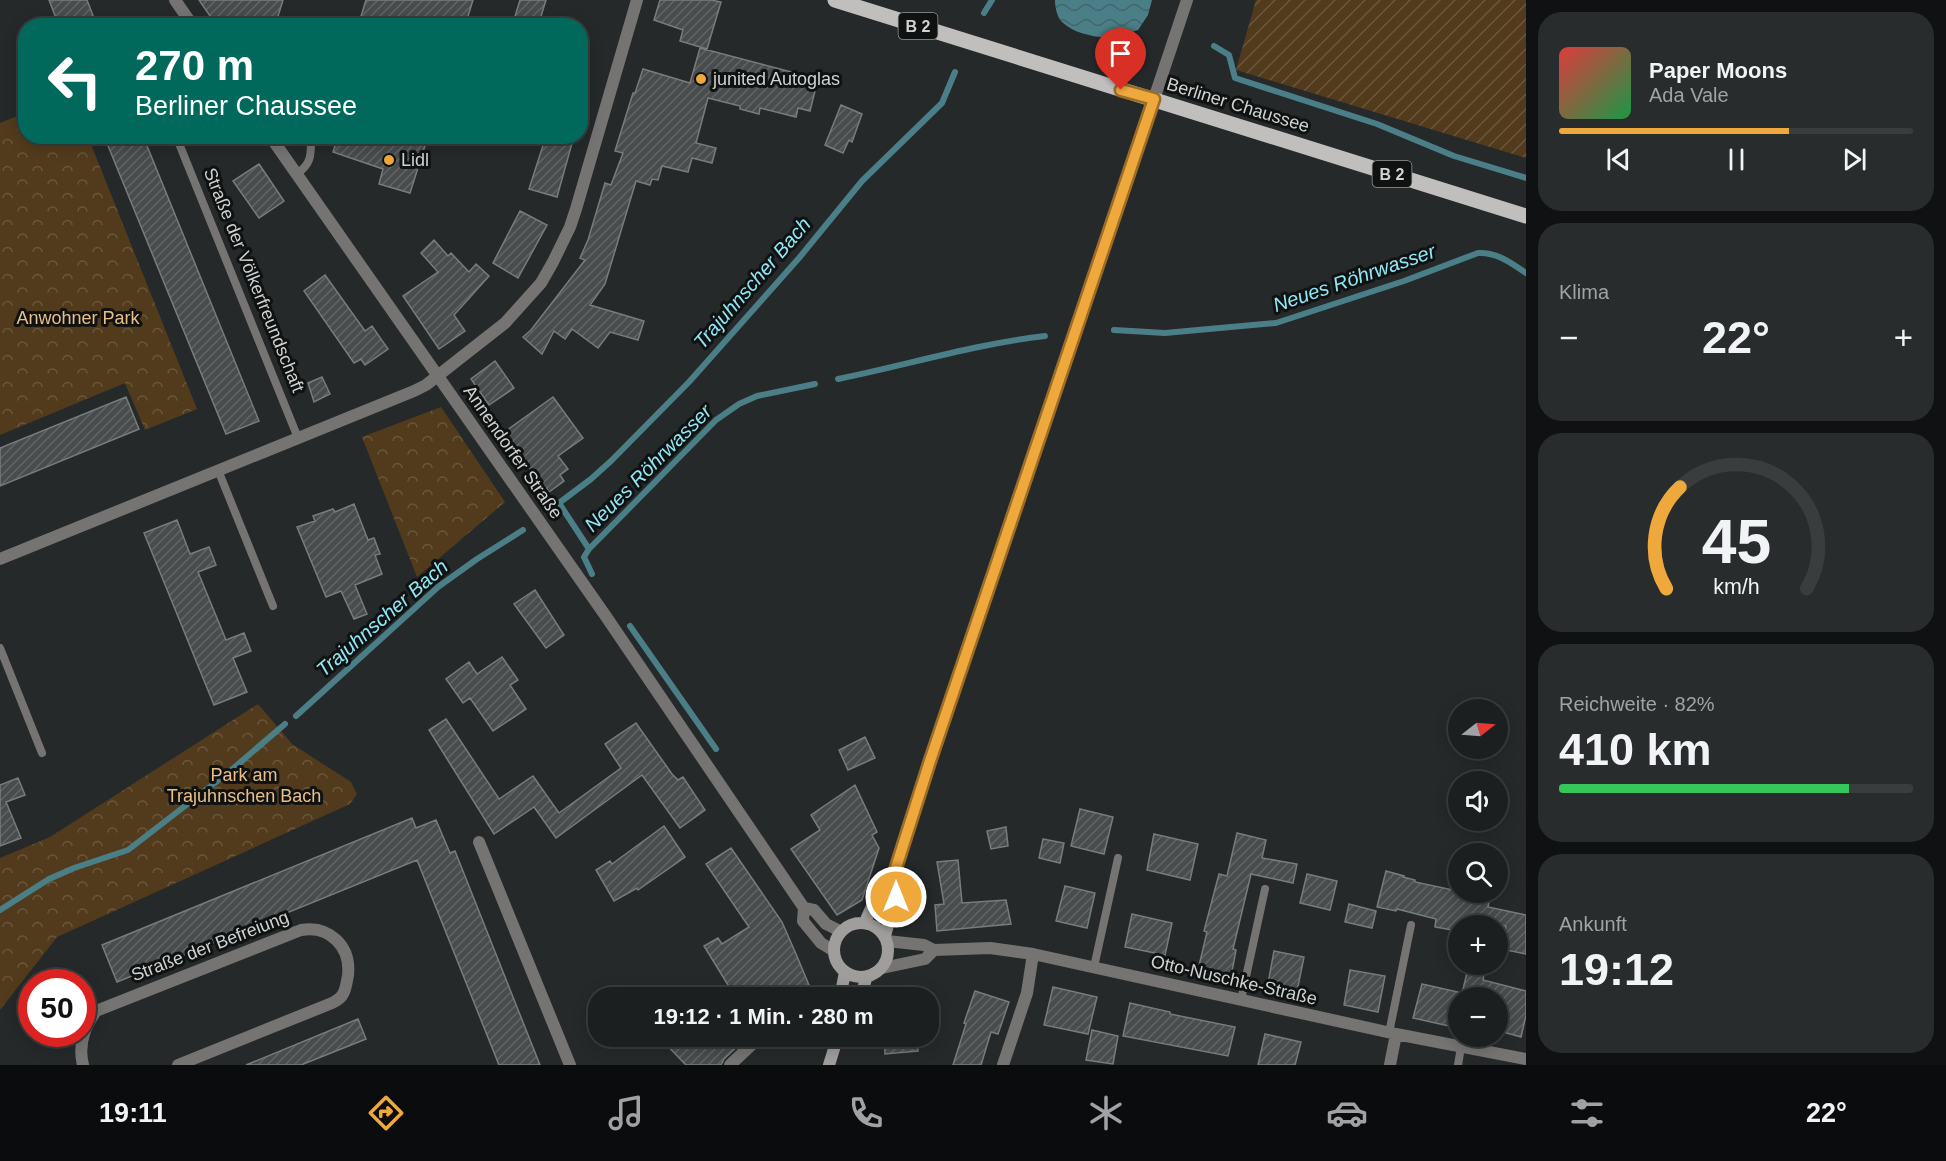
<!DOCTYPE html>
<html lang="de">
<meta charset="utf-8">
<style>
:root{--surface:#1c1f20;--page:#292c2d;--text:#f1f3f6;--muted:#a0a2a5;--line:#3a3d3e;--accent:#eea83c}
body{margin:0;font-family:Arial,sans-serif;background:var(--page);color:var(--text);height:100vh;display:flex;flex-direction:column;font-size:22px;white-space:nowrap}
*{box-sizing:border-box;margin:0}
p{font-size:20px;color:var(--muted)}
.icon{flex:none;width:33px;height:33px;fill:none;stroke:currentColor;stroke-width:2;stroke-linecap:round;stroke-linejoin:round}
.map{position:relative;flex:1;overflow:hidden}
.drawer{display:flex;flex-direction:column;gap:12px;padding:12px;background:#0f1112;width:420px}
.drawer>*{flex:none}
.guide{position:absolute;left:18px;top:18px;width:570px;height:126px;border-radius:24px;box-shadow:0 3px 15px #0003,0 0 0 2px var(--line);background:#00695c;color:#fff;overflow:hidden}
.needle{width:39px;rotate:73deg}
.tools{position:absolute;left:1448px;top:699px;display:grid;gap:12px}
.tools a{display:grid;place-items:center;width:60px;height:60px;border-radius:50%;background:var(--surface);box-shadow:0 3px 15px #0003,0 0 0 2px var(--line);font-size:30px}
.speed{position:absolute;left:18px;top:969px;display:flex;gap:12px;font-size:30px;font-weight:700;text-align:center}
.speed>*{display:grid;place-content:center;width:78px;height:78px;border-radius:50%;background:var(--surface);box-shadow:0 3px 15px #0003,0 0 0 2px var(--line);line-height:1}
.speed .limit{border:9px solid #d22;background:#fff;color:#111}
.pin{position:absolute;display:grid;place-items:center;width:51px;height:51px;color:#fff;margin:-62px -26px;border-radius:50% 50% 50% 0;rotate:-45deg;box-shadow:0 0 6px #0007}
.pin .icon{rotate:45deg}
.me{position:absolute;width:66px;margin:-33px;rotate:0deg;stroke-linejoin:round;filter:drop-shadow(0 0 4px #0008)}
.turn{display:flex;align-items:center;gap:21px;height:126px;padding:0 18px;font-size:27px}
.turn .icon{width:78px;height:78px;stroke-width:2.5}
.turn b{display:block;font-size:42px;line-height:51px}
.big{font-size:45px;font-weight:700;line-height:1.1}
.drawer .card{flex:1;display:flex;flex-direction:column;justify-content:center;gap:9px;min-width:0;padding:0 21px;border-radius:24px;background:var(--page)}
.drawer .dial{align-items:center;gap:0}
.dial svg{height:156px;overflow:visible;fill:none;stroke:var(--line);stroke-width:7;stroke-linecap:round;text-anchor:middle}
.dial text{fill:var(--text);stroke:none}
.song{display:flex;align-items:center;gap:18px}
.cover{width:72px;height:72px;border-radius:9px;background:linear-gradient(135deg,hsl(0 70% 55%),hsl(140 70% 35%))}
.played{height:6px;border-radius:3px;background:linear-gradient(90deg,var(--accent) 65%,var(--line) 65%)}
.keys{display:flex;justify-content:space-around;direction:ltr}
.heat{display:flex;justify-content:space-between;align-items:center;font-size:33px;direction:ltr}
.charge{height:9px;border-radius:4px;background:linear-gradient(90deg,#34c759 82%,var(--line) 0)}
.trip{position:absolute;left:588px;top:987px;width:351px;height:60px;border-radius:24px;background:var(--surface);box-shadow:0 3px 15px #0003,0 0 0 2px var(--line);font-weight:700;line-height:60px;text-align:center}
.tab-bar{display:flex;height:96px;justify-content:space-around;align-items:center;background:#0b0c0d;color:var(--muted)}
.tab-bar .icon{width:42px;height:42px}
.tab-bar .on{color:var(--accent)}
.tab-bar b{font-size:27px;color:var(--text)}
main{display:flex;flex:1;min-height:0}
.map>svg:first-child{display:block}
.park{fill:url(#park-crowns)}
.garden{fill:url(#garden-furrows)}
.water{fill:url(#water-waves)}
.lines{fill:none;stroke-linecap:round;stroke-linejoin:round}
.stream{stroke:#4b7f88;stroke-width:6}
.building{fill:url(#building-hatch);stroke:#787c7d;stroke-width:1.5}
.service{stroke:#757472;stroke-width:8}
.minor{stroke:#757472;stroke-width:12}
.tertiary{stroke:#757472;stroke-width:12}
.secondary{stroke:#a09e9c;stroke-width:12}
.primary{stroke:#c1bfbd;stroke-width:15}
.route-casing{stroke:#9b6d27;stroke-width:15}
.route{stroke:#eea83c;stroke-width:10}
.poi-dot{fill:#eea83c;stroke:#101212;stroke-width:2}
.labels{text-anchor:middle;stroke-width:6;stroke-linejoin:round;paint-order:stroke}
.shield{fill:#101212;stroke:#969898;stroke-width:1.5}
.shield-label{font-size:16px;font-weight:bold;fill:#cfd2d2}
.poi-label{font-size:18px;fill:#cfd2d2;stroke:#101212;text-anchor:start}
.street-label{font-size:18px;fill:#cfd2d2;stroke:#101212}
.park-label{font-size:18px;fill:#e9be87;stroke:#101212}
.water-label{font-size:20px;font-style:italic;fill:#90e8f7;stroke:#101212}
</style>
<main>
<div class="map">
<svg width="1526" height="1065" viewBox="0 0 1526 1065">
<defs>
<pattern id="park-crowns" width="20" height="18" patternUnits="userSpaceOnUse" patternTransform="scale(1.5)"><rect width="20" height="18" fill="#523b1c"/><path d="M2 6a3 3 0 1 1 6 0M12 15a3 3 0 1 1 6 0" fill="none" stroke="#6a563c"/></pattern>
<pattern id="garden-furrows" width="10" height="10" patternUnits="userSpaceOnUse" patternTransform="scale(1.5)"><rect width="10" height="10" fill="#523b1c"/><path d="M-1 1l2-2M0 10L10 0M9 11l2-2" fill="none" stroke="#6a563c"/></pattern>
<pattern id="water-waves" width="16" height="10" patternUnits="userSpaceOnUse" patternTransform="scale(1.5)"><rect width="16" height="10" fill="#4b7f88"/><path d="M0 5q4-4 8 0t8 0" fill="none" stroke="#46656b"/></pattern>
<pattern id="building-hatch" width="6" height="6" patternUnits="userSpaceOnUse" patternTransform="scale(1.5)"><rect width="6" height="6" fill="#484c4d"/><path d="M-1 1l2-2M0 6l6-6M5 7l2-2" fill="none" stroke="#616566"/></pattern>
</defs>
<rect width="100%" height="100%" fill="#26292a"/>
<path class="park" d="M25 113 26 136 88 137 197 409 145 430 125 383 0 435V123Z
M441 407 505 502 417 577 362 437Z
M258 704 292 744 351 782 357 794 350 804 57 937 0 1010V858L50 837Z"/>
<path class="garden" d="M1256 0H1526V158L1236 70Z"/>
<path class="water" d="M1055 0H1152L1148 15 1138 30C1131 32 1123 36 1116 37 1099 39 1074 34 1062 22 1057 17 1055 7 1055 0Z"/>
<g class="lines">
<path class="stream" d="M984 13 992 0
M1214 46 1229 55 1235 78 1377 124 1454 156 1526 178
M1114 330 1165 333 1276 323 1404 281 1478 253C1497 252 1511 263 1526 273
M838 379C907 365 975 344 1045 336
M815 384 757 396 739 404 716 420 589 549 559 503 591 479 611 461 689 382 799 258 862 181 942 103 955 72
M589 549 584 557 592 574
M630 626 716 749
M296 716 438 587 477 559 523 530
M0 910 49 879 74 868 128 850 229 772 285 724"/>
</g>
<path class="building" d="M49 0H87L97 26H59Z
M199 0H283L275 26H217Z
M366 0H473L465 26H358Z
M520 0H546L538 26H512Z
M660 0H711L721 2 707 49 680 41 683 30 654 20Z
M700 48 818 79 810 111 798 108 796 117 760 108 759 114 740 109V106L708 98 696 143 716 148 712 163 692 158 688 172 662 166 658 180 652 179 650 185 636 181 605 284 590 305 644 321 638 340 610 332 598 348 572 329 565 339 554 331 542 354 523 337 531 330 585 260 580 258 588 240 605 183 611 185 623 153 615 151 633 93H635L643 69 690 83Z
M841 105 862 114 852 142 849 140 843 153 825 145Z
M104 136H143L259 421 226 434Z
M338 136H428L410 193 379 184 383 169 333 152Z
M546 136H574L557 197 529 189Z
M259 164 284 201 259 218 233 181Z
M520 211 547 225 518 278 493 263Z
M434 240 448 256 451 253 469 272 476 264 489 276 454 315 465 331 439 349 403 296 438 272 421 253Z
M325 275 365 331 372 326 388 349 365 365 361 359 354 363 304 291Z
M495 361 514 388 489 405 471 379Z
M322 377 330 394 314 402 308 383Z
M126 397 139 429 0 486V448Z
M553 397 583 438 558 456 568 469 560 475 564 481 549 492 545 486 543 487 503 433Z
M354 504 368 540 374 538 380 554 375 555 382 574 355 585 367 614 354 619 341 591 326 597 297 527 315 521 313 516 333 509 335 512Z
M177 520 190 554 209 547 216 565 198 572 226 640 244 633 251 651 233 658 247 692 214 705 144 533Z
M535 590 564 635 546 648 514 604Z
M502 657 518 680 510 685 526 709 493 731 470 698 463 703 446 679 469 662 477 674Z
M446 719 499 799 533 776 559 813 621 768 605 744 636 723 672 774 678 780 683 777 705 810 680 828 642 775 556 838 534 807 494 834 429 730Z
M865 737 875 758 848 770 839 750Z
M18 778 25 795 6 802 21 838 0 846V785Z
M855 785 877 832 872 835 879 848 862 900 837 915 791 849 820 830 811 815Z
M1080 809 1113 817 1104 854 1071 846Z
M412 818 416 828 436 820 450 853 455 851 540 1065H499L417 860 117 982 102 945Z
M664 826 685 857 638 890 637 888 614 901 596 870 610 861 612 864Z
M1006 827 1008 846 991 849 987 831Z
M1237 833 1266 840 1262 858 1297 864 1293 883 1251 874 1233 949 1236 950 1231 977 1198 970 1207 932 1204 931 1219 874 1227 876Z
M1154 834 1198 844 1190 880 1147 870Z
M1043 839 1064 843 1060 863 1039 858Z
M731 848 782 922 796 954 809 985 806 988 800 990 796 998H780L774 986 761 998H736L704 946 718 938 722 944 749 927 706 864Z
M958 860 962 903 1006 900 1011 924 937 931 935 905 944 904 937 862Z
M1386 871 1404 876 1403 877 1415 880V882L1458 891V892L1490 897 1488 907 1526 915V954L1501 949 1506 926H1458V931L1435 927 1436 919 1397 909 1396 911 1377 907Z
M1307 874 1337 881 1330 910 1300 903Z
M1065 886 1095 893 1087 928 1056 921Z
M1349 904 1376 911 1372 928 1345 922Z
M1132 914 1172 923 1165 955 1125 947Z
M1274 951 1304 957 1296 996 1267 989Z
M1469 964H1486L1483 980 1526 991V1015L1521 1037 1503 1032 1507 1016 1497 1013V998H1461Z
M1350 970 1385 976 1378 1012 1344 1005Z
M1422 984 1458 992V1028L1413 1018Z
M1053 987 1097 997 1088 1034 1044 1025Z
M975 991 1009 1002 998 1034 991 1032 981 1065H953L966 1024 964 1023Z
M1130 1003 1170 1012V1014L1235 1027 1228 1056 1123 1036Z
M358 1019 366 1039 301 1065H246Z
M1092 1030 1118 1036 1113 1064 1086 1060Z
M1265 1034 1301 1042 1295 1065H1258Z
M658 1036H748L724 1059 721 1065H686Z
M884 1036H917L918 1051 885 1054Z"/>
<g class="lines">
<path class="service" d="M176 136 298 438
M297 174C312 163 311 155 311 136
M218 470 273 606
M0 648 42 753
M1094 967 1118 858
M1241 1000 1265 889
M1389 1033 1411 925
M1458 1065 1461 1047"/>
<path class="minor" d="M175 0 193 26
M270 136 605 615 804 908
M0 559 414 391 426 385 505 323 541 283 553 262 570 227 576 209 637 0
M479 842 570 1065
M804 908 803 921 821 943 834 951
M804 908 814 910 826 924 840 931
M887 941 924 945 934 950 990 948 1033 954 1396 1034 1526 1059
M882 968 925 959 934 950
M804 998 805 996
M83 1065C78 1045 84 1027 96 1011L301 930C330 925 351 947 348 975 347 981 346 989 343 994 341 998 336 1001 332 1003L178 1065
M730 1065 761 1036
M1003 1065 1027 993 1033 954
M1390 1065 1396 1034"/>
<path class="tertiary" d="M1154 99 1187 0"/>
<path class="secondary" d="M865 922 881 886 893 877 930 761 1154 99
M834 950a27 27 0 1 1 54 0a27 27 0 1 1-54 0Z
M885 936 898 889 893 877
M840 998 845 972
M860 998 867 976
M829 1065 838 1036"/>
<path class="primary" d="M835 0 1526 216"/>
</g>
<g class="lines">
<defs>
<path id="route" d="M896 897 898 889 893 877 930 761 1154 99 1121 90"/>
</defs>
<use href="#route" class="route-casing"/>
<use href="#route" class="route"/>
</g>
<g class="poi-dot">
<circle cx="701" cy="79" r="6"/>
<circle cx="389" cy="160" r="6"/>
</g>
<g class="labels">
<g class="shield">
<rect x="898.5" y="13" width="39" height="26" rx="4.5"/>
<rect x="1372.5" y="161" width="39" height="26" rx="4.5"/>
</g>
<g class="shield-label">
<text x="918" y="32">B 2</text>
<text x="1392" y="180">B 2</text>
</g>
<g class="poi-label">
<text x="713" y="85">junited Autoglas</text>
<text x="401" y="166">Lidl</text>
</g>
<g class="street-label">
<text transform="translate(1238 105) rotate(17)" y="6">Berliner Chaussee</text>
<text transform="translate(254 280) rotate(68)" y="6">Straße der Völkerfreundschaft</text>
<text transform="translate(513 452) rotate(55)" y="6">Annendorfer Straße</text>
<text transform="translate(210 946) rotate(-21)" y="6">Straße der Befreiung</text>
<text transform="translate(1234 980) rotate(13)" y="6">Otto-Nuschke-Straße</text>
</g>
<g class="park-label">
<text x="78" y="324">Anwohner Park</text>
<text x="244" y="781">Park am<tspan x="244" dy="21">Trajuhnschen Bach</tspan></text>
</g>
<g class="water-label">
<text transform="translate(1354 278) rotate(-19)" y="7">Neues Röhrwasser</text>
<text transform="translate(752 283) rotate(-49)" y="7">Trajuhnscher Bach</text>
<text transform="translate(648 468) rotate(-45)" y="7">Neues Röhrwasser</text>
<text transform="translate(382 618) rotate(-41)" y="7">Trajuhnscher Bach</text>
</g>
</g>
</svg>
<div class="tools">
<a><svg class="needle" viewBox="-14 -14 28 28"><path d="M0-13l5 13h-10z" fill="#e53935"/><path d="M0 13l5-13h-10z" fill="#a0a2a5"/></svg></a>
<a><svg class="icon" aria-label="sound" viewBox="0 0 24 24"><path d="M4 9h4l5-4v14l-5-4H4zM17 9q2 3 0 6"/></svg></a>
<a><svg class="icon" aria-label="search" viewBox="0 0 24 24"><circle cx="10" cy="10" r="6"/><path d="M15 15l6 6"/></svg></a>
<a>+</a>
<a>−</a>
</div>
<div class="speed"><div class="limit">50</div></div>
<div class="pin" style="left:1121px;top:90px;background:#d93025"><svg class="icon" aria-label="arrive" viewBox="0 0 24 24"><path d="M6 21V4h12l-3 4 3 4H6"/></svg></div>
<svg class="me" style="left:896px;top:897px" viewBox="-20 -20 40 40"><circle r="17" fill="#eea83c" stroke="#fff" stroke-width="3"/><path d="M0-11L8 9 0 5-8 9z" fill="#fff"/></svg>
<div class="trip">19:12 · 1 Min. · 280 m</div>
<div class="guide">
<div class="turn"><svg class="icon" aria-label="left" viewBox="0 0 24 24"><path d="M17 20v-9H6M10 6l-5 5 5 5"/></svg><div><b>270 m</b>Berliner Chaussee</div></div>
</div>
</div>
<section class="drawer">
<div class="card">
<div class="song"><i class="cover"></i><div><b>Paper Moons</b><p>Ada Vale</p></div></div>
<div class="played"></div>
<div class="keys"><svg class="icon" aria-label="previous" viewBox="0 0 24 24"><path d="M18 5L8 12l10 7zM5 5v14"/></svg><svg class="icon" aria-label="pause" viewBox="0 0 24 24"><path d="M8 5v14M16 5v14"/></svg><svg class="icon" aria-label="next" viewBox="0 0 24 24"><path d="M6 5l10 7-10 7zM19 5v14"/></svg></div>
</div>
<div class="card"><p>Klima</p>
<div class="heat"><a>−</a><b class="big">22°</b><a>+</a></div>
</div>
<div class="card dial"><svg viewBox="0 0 100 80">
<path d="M14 69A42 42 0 1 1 86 69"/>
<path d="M14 69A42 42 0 0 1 21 17" stroke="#eea83c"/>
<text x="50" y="56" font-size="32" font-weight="700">45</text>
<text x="50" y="72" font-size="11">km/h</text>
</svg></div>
<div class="card"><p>Reichweite · 82%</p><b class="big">410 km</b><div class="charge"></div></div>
<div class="card"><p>Ankunft</p><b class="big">19:12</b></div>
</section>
</main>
<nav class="tab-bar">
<b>19:11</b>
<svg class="icon on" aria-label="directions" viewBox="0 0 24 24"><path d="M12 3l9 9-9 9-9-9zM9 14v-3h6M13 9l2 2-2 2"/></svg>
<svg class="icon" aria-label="music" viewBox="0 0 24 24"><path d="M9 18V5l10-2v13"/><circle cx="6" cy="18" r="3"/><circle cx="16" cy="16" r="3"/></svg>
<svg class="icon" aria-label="phone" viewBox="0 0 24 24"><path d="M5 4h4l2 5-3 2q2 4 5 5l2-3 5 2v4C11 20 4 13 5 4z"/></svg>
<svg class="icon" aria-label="climate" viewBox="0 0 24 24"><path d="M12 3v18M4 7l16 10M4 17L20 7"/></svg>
<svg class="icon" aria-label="car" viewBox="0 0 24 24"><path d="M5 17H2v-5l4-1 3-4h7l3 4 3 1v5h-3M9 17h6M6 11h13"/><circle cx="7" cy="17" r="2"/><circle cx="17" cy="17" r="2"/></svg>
<svg class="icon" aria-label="filters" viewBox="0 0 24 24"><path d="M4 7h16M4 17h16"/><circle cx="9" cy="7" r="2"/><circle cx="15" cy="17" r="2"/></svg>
<b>22°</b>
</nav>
